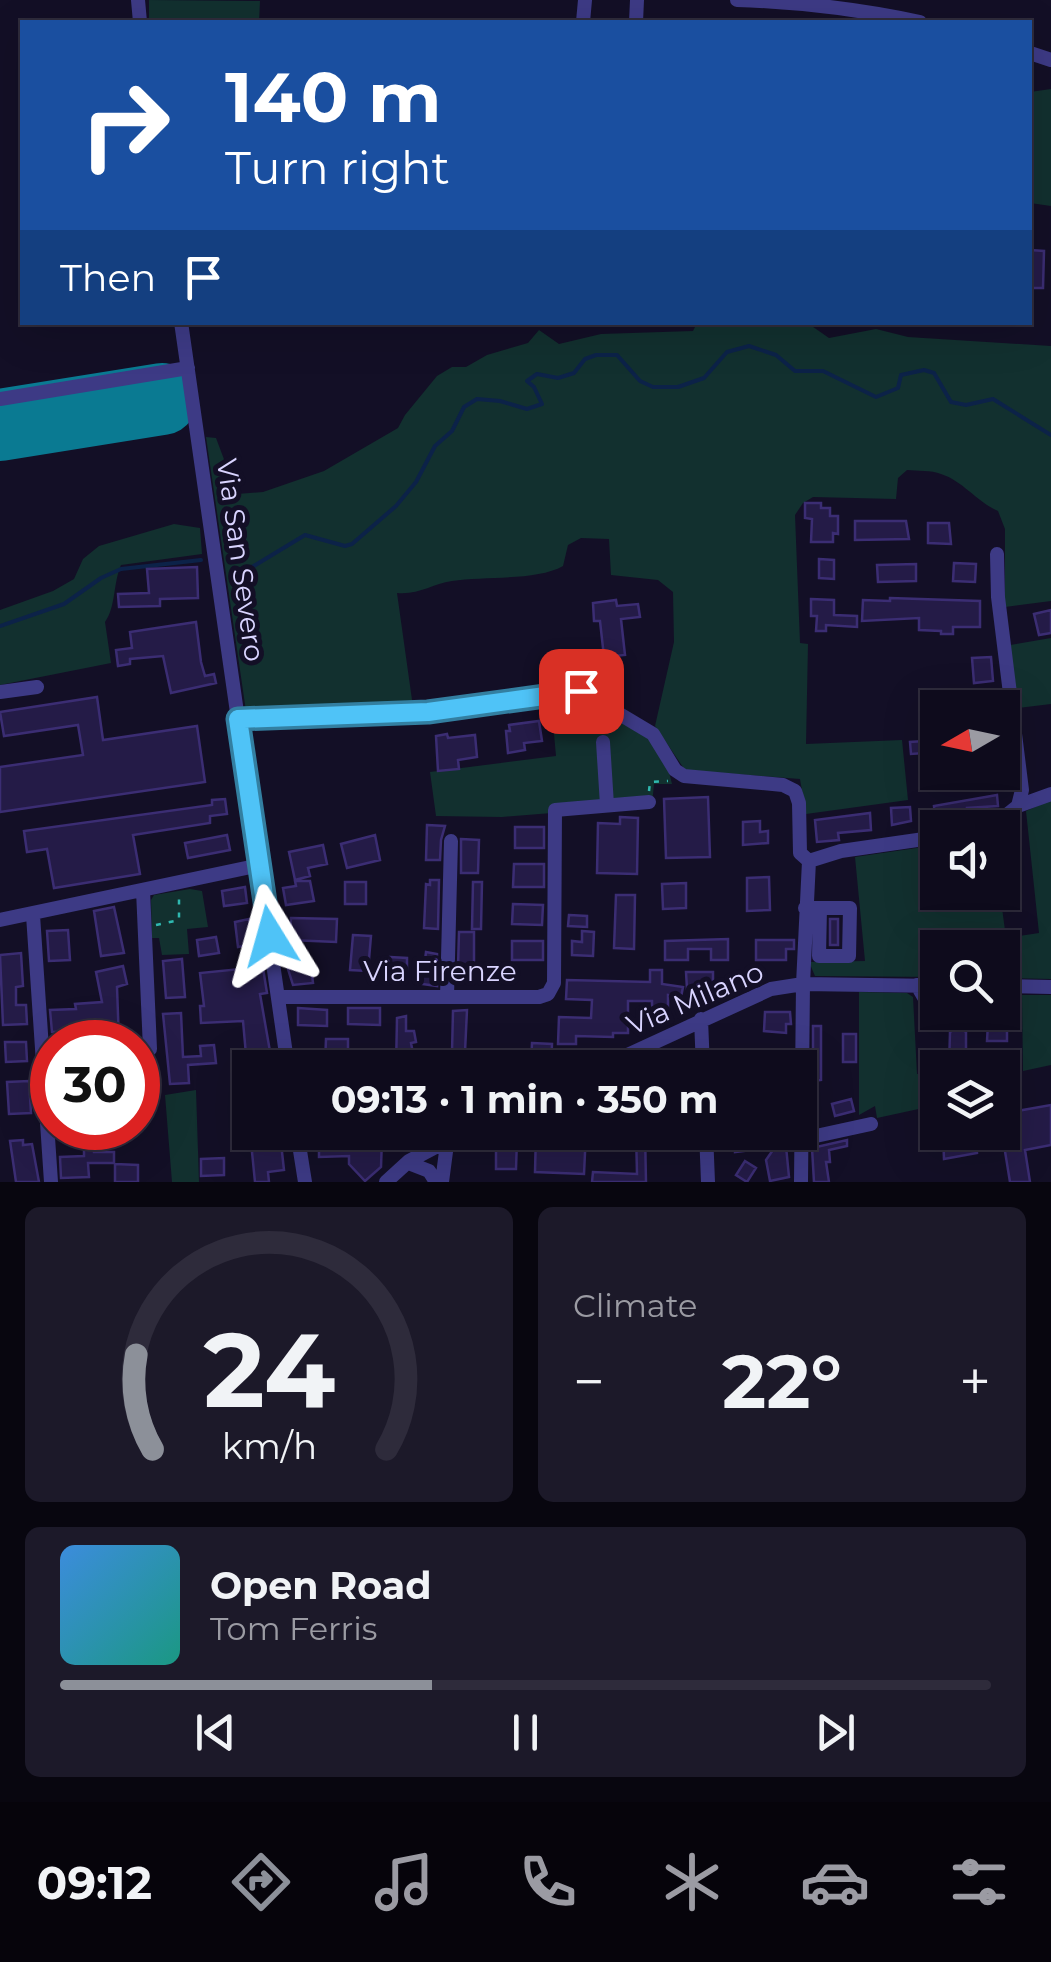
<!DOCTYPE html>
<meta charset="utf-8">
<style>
:root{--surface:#0e0b1c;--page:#1c1929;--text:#f1f3f6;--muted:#9b9ba3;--line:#2e2b3b;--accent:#8c9099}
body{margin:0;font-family:Montserrat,sans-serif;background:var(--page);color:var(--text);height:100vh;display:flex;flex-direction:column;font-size:38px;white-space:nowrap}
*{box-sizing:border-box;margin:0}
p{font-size:32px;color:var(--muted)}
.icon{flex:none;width:55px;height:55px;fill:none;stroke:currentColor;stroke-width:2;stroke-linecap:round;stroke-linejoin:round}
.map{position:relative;height:1182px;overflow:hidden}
.side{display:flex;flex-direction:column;gap:25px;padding:25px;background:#08060f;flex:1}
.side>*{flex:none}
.guide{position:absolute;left:20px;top:20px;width:1012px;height:305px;border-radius:0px;box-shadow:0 10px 40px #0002,0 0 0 2px var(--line);background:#1a4fa0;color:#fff;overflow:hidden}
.needle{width:65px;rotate:261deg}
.tools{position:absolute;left:920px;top:690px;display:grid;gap:20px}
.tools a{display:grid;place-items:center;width:100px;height:100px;border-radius:0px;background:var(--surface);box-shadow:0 10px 40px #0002,0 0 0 2px var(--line);font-size:50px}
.speed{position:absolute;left:30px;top:1020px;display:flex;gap:20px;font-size:50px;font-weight:700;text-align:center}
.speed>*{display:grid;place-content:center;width:130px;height:130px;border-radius:50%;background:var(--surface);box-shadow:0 10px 40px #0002,0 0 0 2px var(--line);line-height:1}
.speed .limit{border:15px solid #d22;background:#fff;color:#111}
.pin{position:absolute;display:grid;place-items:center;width:85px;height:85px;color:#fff;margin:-42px;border-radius:20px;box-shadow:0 5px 15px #0006}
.me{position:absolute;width:110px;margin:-55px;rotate:352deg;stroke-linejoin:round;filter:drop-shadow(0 0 8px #0008)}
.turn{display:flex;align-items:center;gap:35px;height:210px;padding:0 40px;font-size:45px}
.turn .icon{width:130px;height:130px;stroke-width:2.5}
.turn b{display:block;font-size:70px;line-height:85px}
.then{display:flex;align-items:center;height:95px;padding:0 40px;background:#0003;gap:20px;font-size:38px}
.big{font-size:75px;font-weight:700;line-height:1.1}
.side .tile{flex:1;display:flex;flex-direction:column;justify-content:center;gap:15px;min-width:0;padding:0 35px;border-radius:15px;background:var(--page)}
.side .dial{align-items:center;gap:0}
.dial svg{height:260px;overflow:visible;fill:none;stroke:var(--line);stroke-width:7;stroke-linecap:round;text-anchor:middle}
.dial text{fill:var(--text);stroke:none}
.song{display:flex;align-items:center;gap:30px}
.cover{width:120px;height:120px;border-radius:15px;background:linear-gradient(135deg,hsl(210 70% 55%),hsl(170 70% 35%))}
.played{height:10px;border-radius:5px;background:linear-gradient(90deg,var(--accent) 40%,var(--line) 40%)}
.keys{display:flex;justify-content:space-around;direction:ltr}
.heat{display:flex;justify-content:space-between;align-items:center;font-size:55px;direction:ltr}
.side .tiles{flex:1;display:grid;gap:25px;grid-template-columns:1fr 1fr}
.tile:last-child{grid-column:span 2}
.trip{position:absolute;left:232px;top:1050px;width:585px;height:100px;border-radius:0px;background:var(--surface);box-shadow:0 10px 40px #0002,0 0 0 2px var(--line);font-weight:700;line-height:100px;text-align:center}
.tabs{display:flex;height:160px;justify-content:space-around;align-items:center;background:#06040b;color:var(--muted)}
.tabs .icon{width:70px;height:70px}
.tabs .on{color:var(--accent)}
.tabs b{font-size:45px;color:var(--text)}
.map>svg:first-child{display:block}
.green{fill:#12302f}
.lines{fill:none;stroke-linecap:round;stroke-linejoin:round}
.stream{stroke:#0c2248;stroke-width:4}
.runway{stroke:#0a7a92;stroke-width:72}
.building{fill:#241b47;stroke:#3b2d73;stroke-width:2.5}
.path{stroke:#2fb8b0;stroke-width:2.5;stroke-dasharray:5 8;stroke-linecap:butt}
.minor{stroke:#3d3a85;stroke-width:14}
.route-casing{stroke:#337fa1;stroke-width:25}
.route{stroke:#4fc3f7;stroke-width:18}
.labels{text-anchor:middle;stroke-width:10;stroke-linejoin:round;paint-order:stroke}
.street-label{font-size:28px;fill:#d9d4ff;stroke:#130f26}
</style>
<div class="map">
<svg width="1051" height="1182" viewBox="0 0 1051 1182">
<rect width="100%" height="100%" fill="#130f26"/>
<path class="green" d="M149 0 260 1 259 22H149Z
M1051 89V206L1030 203V92Z
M806 322 829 338 876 329 908 337 1051 346V601L1005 607V529L998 511C977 502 963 481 941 474 931 470 918 471 907 470L898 478 896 499 813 497 803 503 795 515 800 643 808 644 806 744 902 740 908 800 806 814 800 779 685 770 655 726 674 642 673 592 658 580 611 575 609 539 581 538 568 545 563 566C537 581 484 576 452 581 432 584 419 595 397 593L413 707 246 711 206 437 216 438 237 494 263 492 324 471 398 428 405 415 437 376 452 367H466L487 355 528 343 539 330 559 344 601 334 693 331 697 323Z
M174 524 200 528 202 554 121 565C113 583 116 607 105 622L111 663 0 685V610L53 591 74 579 83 559 99 546Z
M1051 638V704L1018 708 1010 645Z
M584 697C621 735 658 720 672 784H654L652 805 502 817 436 816 430 772 556 756 551 701Z
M1051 800V979L1003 978 1002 948H938L937 977 815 976 809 962 865 961 855 857 937 845 938 892 1000 893 1006 938 1039 933 1026 811Z
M190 889 202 891 208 927 187 929 189 954 162 955 159 938H152L151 900 154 895Z
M859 992 907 993 913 997 917 1074H937V1105L877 1118 875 1106 859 1115Z
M1022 995H1051V1065L1023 1071Z
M196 1090 199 1182H172L165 1095Z"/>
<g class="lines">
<path class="stream" d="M240 569 252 567 305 535 345 546 352 544 396 506 416 482 435 446 452 431 464 407 477 399 500 401 527 409 542 404 534 387 527 381 537 374 558 378 574 373 585 359 596 355H617L640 381 653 387H678L704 378 727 352 749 346 776 355 795 371H823L876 397 898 388 901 375 924 370 934 373 951 402 966 405 993 399 1051 435
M0 626 64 604 101 578 121 569 201 560"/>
<path class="runway" d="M0 425 162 399"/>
</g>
<path class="building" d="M1030 250 1044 251 1043 288H1030Z
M805 503H821V508H830V516H838V534L833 533V542H811L812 519 805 518Z
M855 521H906L909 539 855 540Z
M928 523H949L951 544 928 543Z
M819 559 834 560V579L819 578Z
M954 563 976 564 975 582 953 581Z
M916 564V581L878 582 877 565Z
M197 567 198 598 160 599V606L119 607 118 594 149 593 147 569Z
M890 598 980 601V627H953V634H941V631L919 630V618L862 621 863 600 890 601Z
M811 599 834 600V615L857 616V627L826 625V631H816L817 616H811Z
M616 600 617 606 638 604 640 617 621 619 625 655 604 657 600 621H594L593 603Z
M1051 610V633L1039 635 1034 614Z
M196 622 201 662 205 676 214 674 216 683 171 693 163 656 130 659V664L118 666 116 650 132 648 130 632Z
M991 657 993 681 974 683 972 658Z
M97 697 103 740 197 726 205 782 0 812V767L83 755 78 725 4 736 0 712Z
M539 721 542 741 524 743 525 750 508 753 506 731H510L509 725Z
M447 734 448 738 475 735 477 757 458 760 459 769 438 771 436 736Z
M924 741 925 745H938V752L911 754 910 742Z
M997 795 998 806 967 808 968 820 936 823 934 806Z
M708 797 710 857 666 858 664 799Z
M225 799 227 814 210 816V823L133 835 140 874 54 888 47 849 27 852 24 831 212 805V800Z
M910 807 911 821 892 825 891 808Z
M870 813 871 830 838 833 839 840 817 842 815 820Z
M620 817 638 818 637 874 597 873 598 823 620 824Z
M760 821V832L768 831V843L743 845V822Z
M427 825 445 826 441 840 440 860H426Z
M515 827H544V848H515Z
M227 835 230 850 188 858 185 843Z
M375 835 380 860 347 868 341 844Z
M461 839 479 840 478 873H461Z
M323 845 327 864 308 868 310 876 295 880 289 852Z
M514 864H544V887H513Z
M769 877 770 910 747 911V878Z
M430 880H439L438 929 424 928 426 884 430 885Z
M295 881H310L314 901 286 905 283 888 296 886Z
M345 882H366V904H345Z
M473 882H482L481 929H472Z
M686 883V908L663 909 662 884Z
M245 887 247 903 224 906 222 891Z
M616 895H635L634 949 614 948Z
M513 904 543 905 542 925 512 924Z
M114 907 124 953 101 956 94 911Z
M569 915 587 916V927L568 926Z
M291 918 337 919 336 942 290 940Z
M249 919 253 944 238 947 235 922Z
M830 919H838V945H830Z
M68 930 70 960 49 961 47 931Z
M582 931 594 932 593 956 572 955V941L582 942Z
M459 932H474V967H458Z
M353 935 371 936 368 971 350 970Z
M216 937 219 953 199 956 197 940Z
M728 939V960H711V949H688V960H665V941Z
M756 940H794V949H786V960H756Z
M512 941H543V960H512Z
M426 952 437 954V986L422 984Z
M21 953 23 986 16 987V1005H26L27 1024 3 1025 0 955Z
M390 957 407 958V979L389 978Z
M182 959 185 997 166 998 163 961Z
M262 962 267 993 260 994 272 1063 247 1066 243 1021 201 1023 200 1006H204L200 973 241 969 240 965Z
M123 966 127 984 117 987 119 1042H100L99 1023 75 1025 76 1031 52 1032 50 1010 76 1009 75 1004 102 1002 96 972Z
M311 966 313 983 293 985 288 969Z
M650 970H662V984L683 987 681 997 668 995V1014H652V1001H628V1033H613V1037L576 1036V1044H558L559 1017 591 1018 592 1000 566 999 567 980 650 982Z
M686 972H713V989H687Z
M298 1008 327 1010V1026L298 1025Z
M348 1008H380V1025L348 1024Z
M467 1010 465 1052H452L453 1011Z
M765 1012H790L791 1024H786V1033L764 1031Z
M181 1013 183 1057 201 1056 200 1046 214 1045 216 1063 188 1065 189 1083 170 1084 163 1014Z
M994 1015H1007V1041H987L988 1022Z
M406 1016V1031H414L416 1042 411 1043 414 1058 409 1059 410 1066 396 1068 397 1018Z
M813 1026H821V1080L813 1081Z
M958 1028 966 1032V1068H949L950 1032Z
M843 1034H856V1062H843Z
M326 1039H348V1064H325Z
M5 1042H26L27 1061 6 1062Z
M532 1043 552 1044 551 1067 531 1066Z
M494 1054H510V1068H494Z
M152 1066 154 1086 138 1087V1067Z
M29 1081 31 1113 9 1114 7 1082Z
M1012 1083 1017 1111 1051 1105V1145L1025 1150 1030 1182H1010L1002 1133V1085Z
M851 1099 854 1111 835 1116 832 1104Z
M250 1132H261L263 1145 281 1143 284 1170 268 1172 269 1182H255Z
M536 1132H586L584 1174 535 1172Z
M636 1132H645L646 1182H592L593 1172 637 1174Z
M749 1132H791V1145L786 1146 789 1177 770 1181 766 1160 775 1147 735 1152 734 1138 750 1136Z
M943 1132 976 1134 977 1153 944 1159Z
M319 1136H339V1140L382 1138 381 1167 365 1181 349 1164V1156L319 1157Z
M496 1138 517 1139 516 1169H496Z
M23 1140V1145L32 1144 39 1182H16L10 1141Z
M847 1140V1146L829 1150 830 1162H826L829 1182H814L812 1148Z
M84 1144H94V1152H114V1163H88L89 1177 61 1178 60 1157 84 1156Z
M224 1158V1175L201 1176V1159Z
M745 1161 756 1168 747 1182 736 1175Z
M115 1164 138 1165V1182H115Z"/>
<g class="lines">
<path class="path" d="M649 791 650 782 668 781
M156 925 179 920V897"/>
<path class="minor" d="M138 0 140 22
M737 0C800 2 859 9 920 22
M583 22 585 0
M636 22 637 0
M1030 53 1051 60
M181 322 288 1068
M0 399 188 368
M997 554 998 597 1022 790 1018 806
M0 692 37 687
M239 719 428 712 581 691 653 734 675 770 684 776 783 785 795 791 799 803 800 853 809 861 803 984 801 1182
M603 742 607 805
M984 828 998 822 1018 806 1051 794
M809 861 841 851 938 837
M143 890 150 1049
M805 908H850L849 956H819L820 908
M33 915 51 1182
M0 920 260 865
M917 985C926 1002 933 1013 950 1022
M1002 986 1051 987
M278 997H539L548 994 554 983 555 810 649 802
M447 997 451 841
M701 1019 703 1068
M967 1022 984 1012
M599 1068 771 989 803 984 938 986
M297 1132 305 1182
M706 1132 708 1182
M802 1139 871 1124
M411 1164 429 1171 436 1182
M386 1182 409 1161 464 1132
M442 1182 447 1144"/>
</g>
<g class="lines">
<defs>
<path id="route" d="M270 936 238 719 428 712 581 691"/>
</defs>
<use href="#route" class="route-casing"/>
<use href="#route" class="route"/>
</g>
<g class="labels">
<g class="street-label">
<text transform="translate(241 560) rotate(82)" y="10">Via San Severo</text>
<text x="440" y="981">Via Firenze</text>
<text transform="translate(695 998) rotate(-23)" y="10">Via Milano</text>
</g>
</g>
</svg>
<div class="tools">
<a><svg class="needle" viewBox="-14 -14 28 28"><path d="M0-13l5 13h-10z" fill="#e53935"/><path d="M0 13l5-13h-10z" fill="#9b9ba3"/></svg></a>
<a><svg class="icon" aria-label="sound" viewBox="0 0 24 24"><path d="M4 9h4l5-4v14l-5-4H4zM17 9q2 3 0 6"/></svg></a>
<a><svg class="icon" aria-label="search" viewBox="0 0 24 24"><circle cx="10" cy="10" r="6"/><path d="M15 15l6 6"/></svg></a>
<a><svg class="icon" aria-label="layers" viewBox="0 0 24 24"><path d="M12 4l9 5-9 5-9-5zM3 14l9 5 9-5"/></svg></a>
</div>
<div class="speed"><div class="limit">30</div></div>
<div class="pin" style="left:581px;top:691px;background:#d93025"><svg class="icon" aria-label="arrive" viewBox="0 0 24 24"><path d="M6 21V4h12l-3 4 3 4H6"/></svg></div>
<svg class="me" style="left:270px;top:936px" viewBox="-20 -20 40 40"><path d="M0-17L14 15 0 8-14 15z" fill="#4fc3f7" stroke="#fff" stroke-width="4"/></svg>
<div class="trip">09:13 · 1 min · 350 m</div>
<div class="guide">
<div class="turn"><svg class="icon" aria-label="right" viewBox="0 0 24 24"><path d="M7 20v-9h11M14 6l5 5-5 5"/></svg><div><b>140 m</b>Turn right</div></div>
<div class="then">Then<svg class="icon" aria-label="arrive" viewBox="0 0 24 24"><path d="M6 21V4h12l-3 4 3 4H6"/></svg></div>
</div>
</div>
<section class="side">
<div class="tiles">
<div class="tile dial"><svg viewBox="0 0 100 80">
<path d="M14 69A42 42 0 1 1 86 69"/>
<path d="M14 69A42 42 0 0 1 9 40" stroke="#8c9099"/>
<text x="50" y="56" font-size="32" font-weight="700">24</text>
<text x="50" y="72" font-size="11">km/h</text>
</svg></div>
<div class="tile"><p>Climate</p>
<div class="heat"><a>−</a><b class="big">22°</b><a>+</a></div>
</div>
<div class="tile">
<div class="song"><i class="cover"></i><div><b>Open Road</b><p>Tom Ferris</p></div></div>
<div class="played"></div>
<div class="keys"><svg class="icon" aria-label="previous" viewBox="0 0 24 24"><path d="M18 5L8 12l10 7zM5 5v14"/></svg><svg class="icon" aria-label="pause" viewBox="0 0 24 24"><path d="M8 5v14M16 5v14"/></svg><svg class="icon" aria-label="next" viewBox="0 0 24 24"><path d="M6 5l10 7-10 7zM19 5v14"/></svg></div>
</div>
</div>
</section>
<nav class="tabs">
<b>09:12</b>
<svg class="icon on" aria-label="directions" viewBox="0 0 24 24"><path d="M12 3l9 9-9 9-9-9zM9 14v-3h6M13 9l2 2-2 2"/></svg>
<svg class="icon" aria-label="music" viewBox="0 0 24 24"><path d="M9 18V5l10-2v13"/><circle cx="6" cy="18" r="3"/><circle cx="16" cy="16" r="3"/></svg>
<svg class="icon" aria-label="phone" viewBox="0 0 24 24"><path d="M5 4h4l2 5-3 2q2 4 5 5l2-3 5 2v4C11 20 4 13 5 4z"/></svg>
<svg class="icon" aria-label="climate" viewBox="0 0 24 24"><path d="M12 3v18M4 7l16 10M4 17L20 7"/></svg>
<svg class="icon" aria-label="car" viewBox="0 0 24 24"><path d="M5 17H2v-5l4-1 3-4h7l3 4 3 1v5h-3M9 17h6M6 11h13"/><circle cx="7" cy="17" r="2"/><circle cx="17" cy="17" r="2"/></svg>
<svg class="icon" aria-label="filters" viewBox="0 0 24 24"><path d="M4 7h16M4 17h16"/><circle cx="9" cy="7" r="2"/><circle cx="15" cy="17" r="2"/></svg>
</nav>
